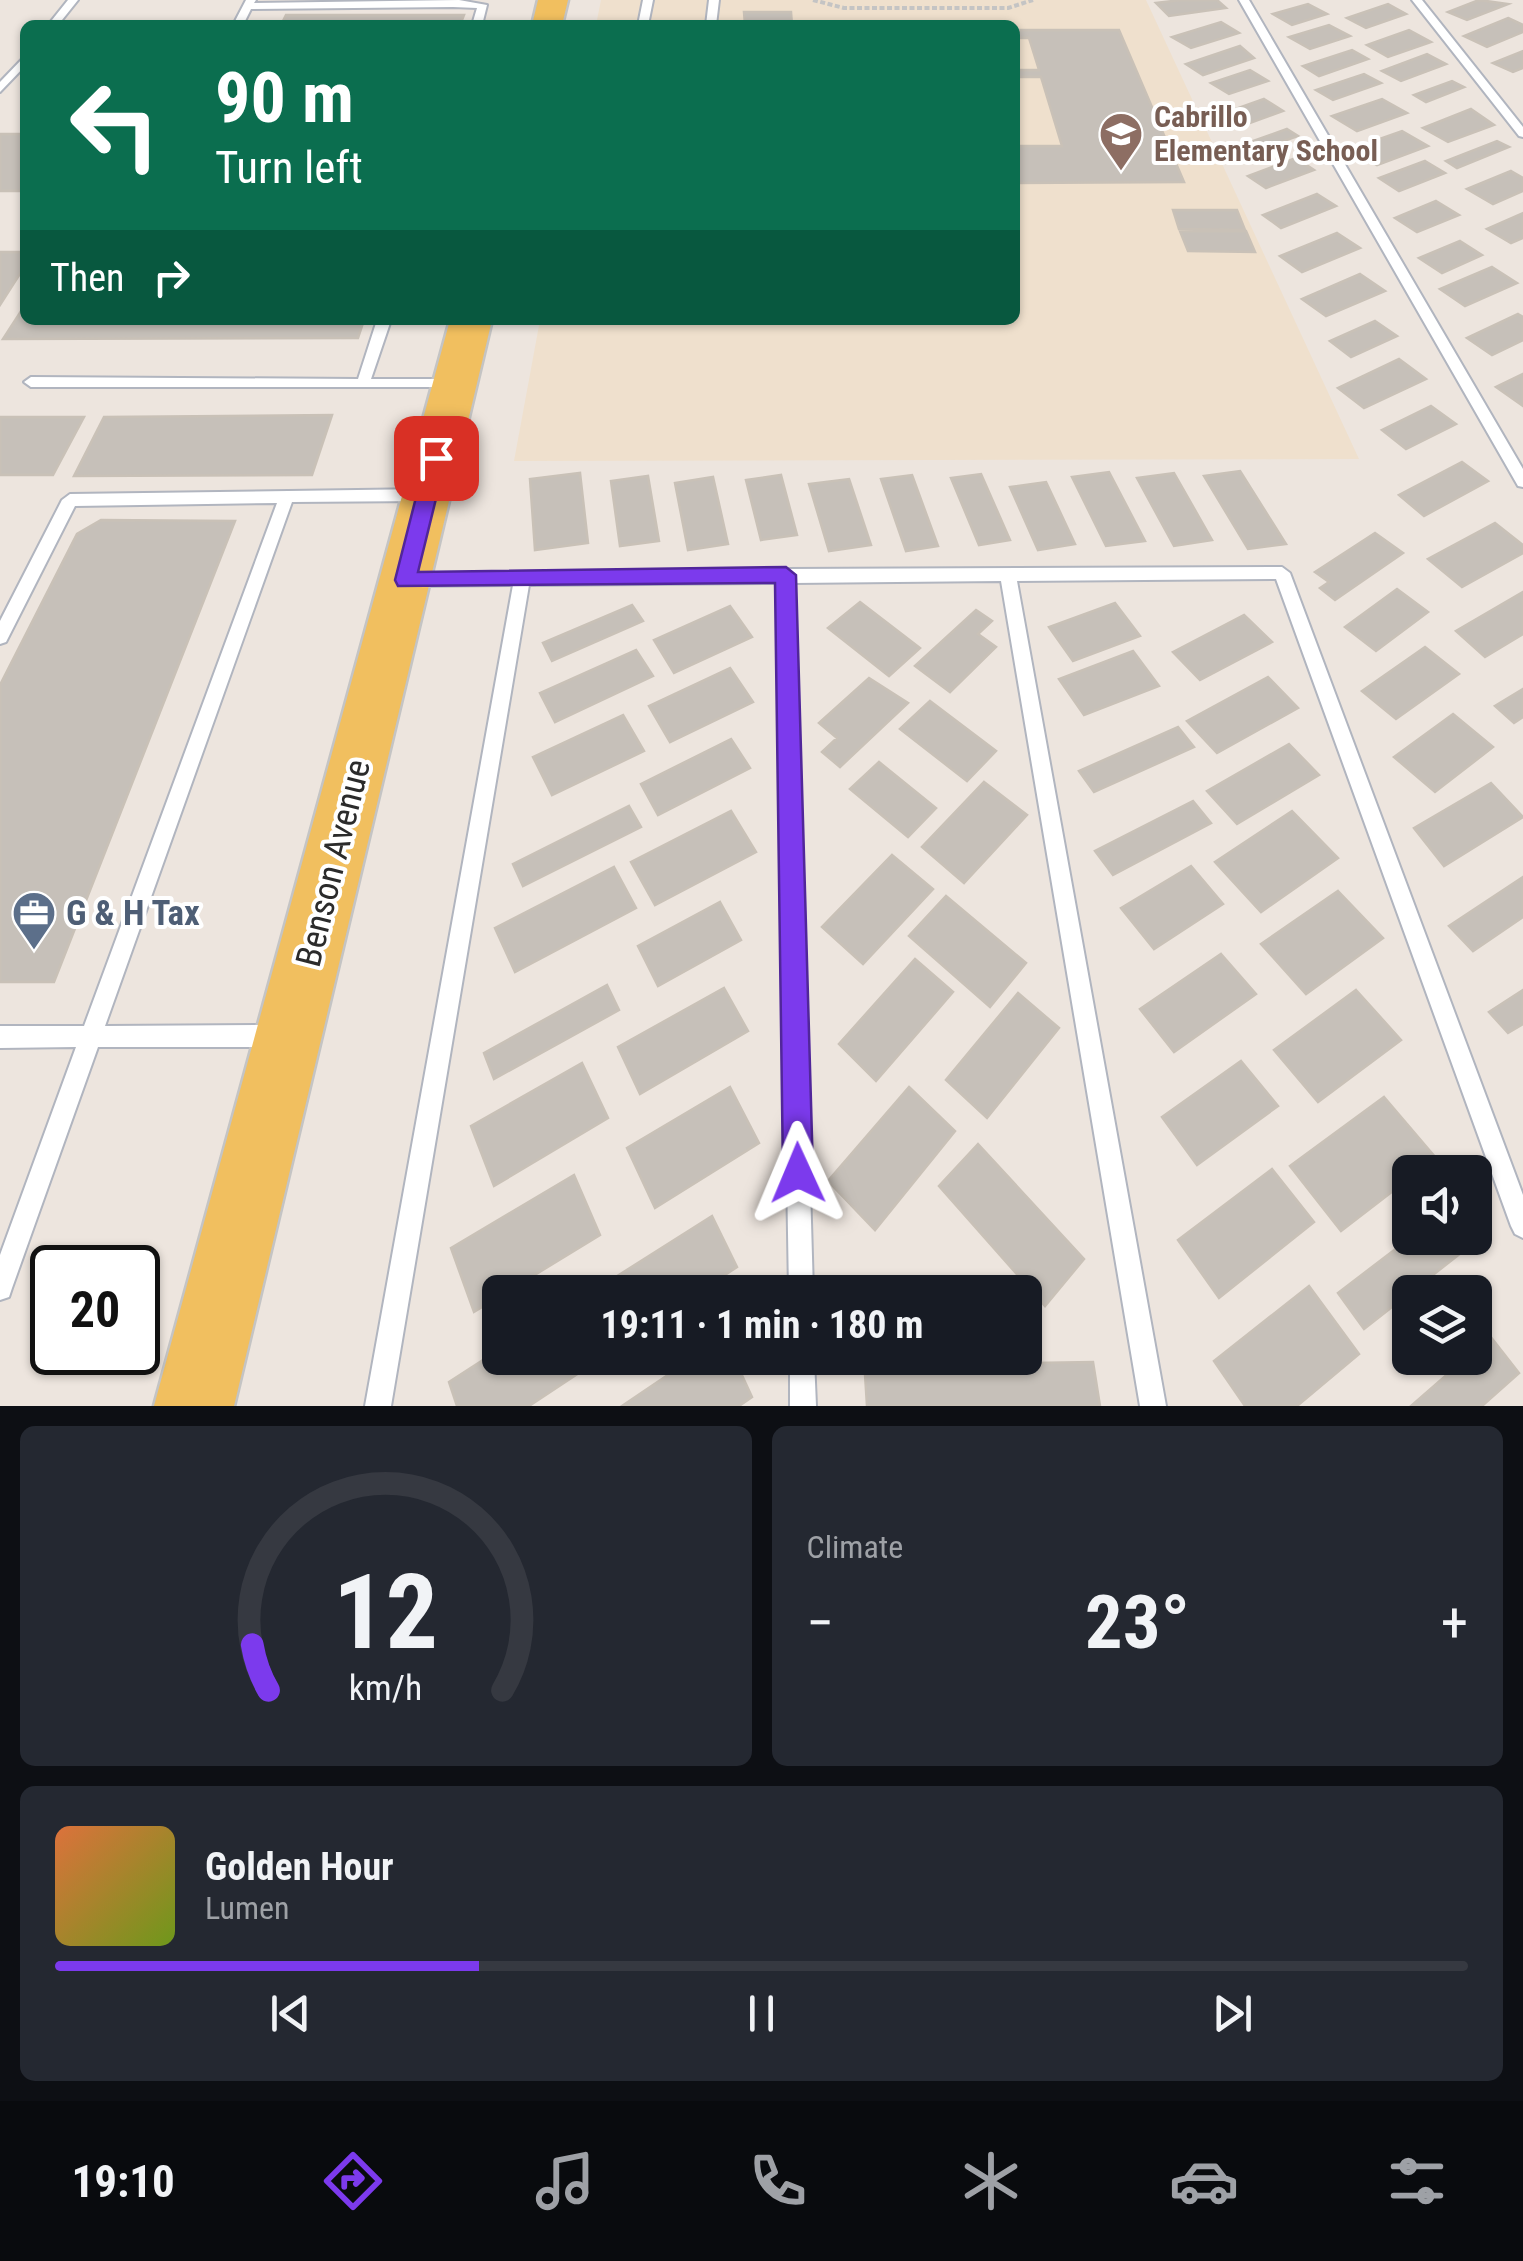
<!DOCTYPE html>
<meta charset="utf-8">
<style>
:root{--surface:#171b24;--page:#242831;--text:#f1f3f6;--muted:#9ea1a6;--line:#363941;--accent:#7c3aed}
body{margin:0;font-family:"Roboto Condensed",sans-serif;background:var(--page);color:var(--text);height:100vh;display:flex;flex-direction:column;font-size:38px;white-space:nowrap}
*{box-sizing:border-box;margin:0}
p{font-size:32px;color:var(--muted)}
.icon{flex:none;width:55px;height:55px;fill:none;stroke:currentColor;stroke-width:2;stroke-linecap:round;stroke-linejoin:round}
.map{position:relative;height:1406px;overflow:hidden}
.panel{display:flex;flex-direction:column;gap:20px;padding:20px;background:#0d0f14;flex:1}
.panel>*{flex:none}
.guide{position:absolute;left:20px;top:20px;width:1000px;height:305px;border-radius:15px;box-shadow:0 2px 8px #0004;background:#0b6e4f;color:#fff;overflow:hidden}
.tools{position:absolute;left:1392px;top:1155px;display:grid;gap:20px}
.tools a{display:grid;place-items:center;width:100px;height:100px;border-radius:15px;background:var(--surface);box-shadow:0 2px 8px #0004;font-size:50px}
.speed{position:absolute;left:30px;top:1245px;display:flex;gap:20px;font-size:50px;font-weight:700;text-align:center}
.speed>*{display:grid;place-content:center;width:130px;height:130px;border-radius:50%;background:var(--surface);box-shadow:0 2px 8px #0004;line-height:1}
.speed .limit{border:5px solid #111;border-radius:15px;background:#fff;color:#111}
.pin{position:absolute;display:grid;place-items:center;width:85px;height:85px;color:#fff;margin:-42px;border-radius:20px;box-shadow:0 5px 15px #0006}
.me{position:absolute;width:110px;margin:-55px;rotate:359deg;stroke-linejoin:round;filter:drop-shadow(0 0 8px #0008)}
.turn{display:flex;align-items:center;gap:35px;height:210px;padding:0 30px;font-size:45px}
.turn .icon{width:130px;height:130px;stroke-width:2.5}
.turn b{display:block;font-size:70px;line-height:85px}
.then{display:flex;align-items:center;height:95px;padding:0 30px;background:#0003;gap:20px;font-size:38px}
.big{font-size:75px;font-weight:700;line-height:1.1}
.panel .widget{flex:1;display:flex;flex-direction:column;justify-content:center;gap:15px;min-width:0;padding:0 35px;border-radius:15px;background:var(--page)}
.panel .dial{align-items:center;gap:0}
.dial svg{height:260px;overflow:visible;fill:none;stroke:var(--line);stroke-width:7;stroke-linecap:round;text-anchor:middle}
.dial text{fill:var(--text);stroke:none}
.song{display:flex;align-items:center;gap:30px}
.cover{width:120px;height:120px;border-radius:15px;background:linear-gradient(135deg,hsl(20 70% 55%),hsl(80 70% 35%))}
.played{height:10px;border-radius:5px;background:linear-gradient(90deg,var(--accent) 30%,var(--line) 30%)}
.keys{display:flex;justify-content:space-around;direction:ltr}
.heat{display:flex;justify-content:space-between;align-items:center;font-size:55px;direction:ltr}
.panel .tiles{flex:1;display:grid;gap:20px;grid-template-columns:1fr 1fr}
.widget:last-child{grid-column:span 2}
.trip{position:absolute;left:482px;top:1275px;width:560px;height:100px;border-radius:15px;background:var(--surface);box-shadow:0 2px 8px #0004;font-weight:700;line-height:100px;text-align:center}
.tab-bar{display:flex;height:160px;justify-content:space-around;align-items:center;background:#090b0e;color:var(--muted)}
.tab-bar .icon{width:70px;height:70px}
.tab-bar .selected{color:var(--accent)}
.tab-bar b{font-size:45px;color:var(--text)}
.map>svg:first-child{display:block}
.education{fill:#efe0cd}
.building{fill:#c6c0b9;stroke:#c9c1b7;stroke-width:2.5}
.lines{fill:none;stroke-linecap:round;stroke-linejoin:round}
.lane-casing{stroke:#b1b5bf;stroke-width:4}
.primary-casing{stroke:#c4c4c4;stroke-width:5}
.path{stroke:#c4c4c4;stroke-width:4;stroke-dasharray:5 2.5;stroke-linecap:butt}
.lane{fill:#fff;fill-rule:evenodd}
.primary{fill:#f1bf5f;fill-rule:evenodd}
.route{fill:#7c3aed;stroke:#51269a;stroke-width:2.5}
.labels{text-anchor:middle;stroke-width:8;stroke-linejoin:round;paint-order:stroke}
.far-education-label{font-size:30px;font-weight:bold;fill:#785e54;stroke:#fff;text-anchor:start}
.street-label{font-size:35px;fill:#2b2b2b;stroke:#fff}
.service-label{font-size:35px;font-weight:bold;fill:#4e5e75;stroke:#fff;text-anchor:start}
</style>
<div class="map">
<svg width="1523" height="1406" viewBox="0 0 1523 1406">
<rect width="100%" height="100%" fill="#ede5de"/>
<path class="education" d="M601 0H1146L1359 459 514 461 540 320H1015V25H596Z"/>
<path class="building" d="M1181 0H1217L1226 8 1169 16 1156 3Z
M1479 0 1508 4 1467 20 1448 12Z
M1308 4 1327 14 1292 25 1273 14Z
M1388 4 1406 14 1366 28 1347 18Z
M744 12H791L792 25H745Z
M286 15H464L460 25H281Z
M1508 18 1523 25V32L1487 47 1464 36Z
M1221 22 1239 33 1191 48 1172 37Z
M1329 25 1350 36 1310 49 1289 37Z
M1015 30H1119L1184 182 1015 183V146H1062L1041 77H1015V70H1039L1029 38H1015Z
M1409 30 1431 42 1388 57 1367 45Z
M1240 46 1254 58 1203 75 1186 64Z
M1352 50 1368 59 1319 76 1303 66Z
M1523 51V68L1513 72 1493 63Z
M1427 54 1446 64 1401 81 1382 71Z
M1250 70 1268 81 1229 94 1211 83Z
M1364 74 1381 83 1333 100 1316 90Z
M1452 81 1464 87 1426 102 1414 95Z
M1264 99 1283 111 1233 129 1213 117Z
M1382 99 1407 113 1357 131 1332 116Z
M1471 109 1494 125 1448 142 1423 128Z
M1287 129 1298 136 1244 155 1233 148Z
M1402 131 1428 146 1377 165 1351 149Z
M0 134H25V191H0Z
M1497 141 1509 147 1457 168 1446 161Z
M1296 158 1314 170 1266 188 1248 176Z
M1425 161 1445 173 1399 191 1379 178Z
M1511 171 1523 178V191L1493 204 1467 189Z
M1317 194 1336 206 1281 228 1263 215Z
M1436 201 1459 215 1417 232 1395 218Z
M1173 210H1237L1245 230 1179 229Z
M1523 213V238L1511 243 1487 229Z
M1180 231H1246L1255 252 1188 251Z
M1337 233 1360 248 1302 272 1280 256Z
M1460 241 1482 255 1442 273 1419 258Z
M0 252H25V266L0 305Z
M1492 267 1517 283 1465 306 1440 289Z
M1360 274 1385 291 1326 316 1302 299Z
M25 305V320H364L358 338 3 339Z
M1518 314 1523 317V340L1492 355 1467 338Z
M1375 321 1397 336 1351 357 1330 341Z
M1399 359 1426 379 1364 408 1338 388Z
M1523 374V406L1496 387Z
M1431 406 1456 424 1406 449 1382 430Z
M332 415 312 475 74 476 104 417Z
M0 417H84L53 475H0Z
M1462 462 1488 481 1424 516 1399 495Z
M1240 471 1286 544 1248 549 1204 476Z
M1109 472 1145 541 1106 546 1072 477Z
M580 473 588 543 535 550 530 479Z
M1174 473 1212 540 1174 546 1137 478Z
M981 474 1010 540 979 545 951 478Z
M781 475 797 535 761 540 746 480Z
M912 475 938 546 906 551 881 479Z
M648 476 659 541 620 546 611 481Z
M713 477 728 544 688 550 675 483Z
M849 479 871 545 829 551 809 484Z
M1046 482 1075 544 1038 550 1010 487Z
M101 520 235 521 54 982H0V685L77 534Z
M1495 523 1523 545V553L1462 587 1428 559Z
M1375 533 1403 553 1335 600 1320 588 1329 582 1315 572Z
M1397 589 1428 612 1376 651 1345 627Z
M1523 592V634L1485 657 1456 631Z
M860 602 920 648 889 676 828 628Z
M1115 603 1140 636 1073 661 1049 627Z
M632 605 643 621 552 661 543 643Z
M730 606 752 637 674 673 654 640Z
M976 610 992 621 978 634 996 647 950 692 915 666Z
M1244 615 1272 642 1200 680 1173 652Z
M1425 647 1459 674 1396 719 1362 691Z
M636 650 653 676 555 722 540 693Z
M1133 651 1159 686 1084 715 1059 679Z
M730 668 753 702 670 742 649 706Z
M1268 677 1298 708 1217 753 1187 721Z
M869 678 908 703 840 767 822 752 837 738 819 723Z
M1523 689V717L1514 723 1495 706Z
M930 701 996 751 967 781 900 729Z
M1453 714 1493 747 1435 792 1394 757Z
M623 715 644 751 552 795 533 757Z
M1178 727 1194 747 1094 792 1079 771Z
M731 739 750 768 658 815 641 784Z
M1289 744 1319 775 1237 824 1207 791Z
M879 762 936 808 908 837 850 789Z
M984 782 1027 815 964 883 922 847Z
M1491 783 1523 817 1444 866 1414 828Z
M1193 801 1211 823 1113 875 1095 851Z
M629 806 641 827 523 886 513 864Z
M731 811 756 852 655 905 631 862Z
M1292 811 1338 858 1261 912 1215 862Z
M892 855 933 889 863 964 822 927Z
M1191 866 1223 904 1154 949 1121 908Z
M614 867 636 908 515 972 495 928Z
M1523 877V917L1473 951 1449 926Z
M1338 891 1383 938 1306 994 1261 944Z
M946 896 1026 963 990 1007 909 936Z
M720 902 741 940 658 986 638 946Z
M1221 954 1256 994 1174 1052 1140 1009Z
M915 959 953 992 876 1081 839 1044Z
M607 985 619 1010 494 1079 484 1053Z
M724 988 748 1031 640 1094 618 1047Z
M1356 990 1401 1040 1318 1102 1274 1050Z
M1523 990V1024L1508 1033 1489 1012Z
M1018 993 1059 1028 987 1118 946 1080Z
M1241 1061 1278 1106 1197 1165 1162 1117Z
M582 1063 608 1118 494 1186 471 1126Z
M730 1087 759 1143 655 1208 627 1148Z
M909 1087 955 1131 875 1230 828 1181Z
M1384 1097 1436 1158 1418 1172H1410V1178L1341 1231 1290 1166Z
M978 1144 1084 1259 1045 1306 939 1186Z
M1272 1169 1314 1222 1219 1298 1178 1240Z
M574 1175 600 1235 474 1312 451 1248Z
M712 1216 737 1267 699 1292H616L611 1280Z
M1475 1232 1480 1238 1364 1329 1338 1293 1410 1238H1475Z
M1309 1286 1359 1354 1297 1406H1245L1214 1361Z
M1490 1336 1519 1373 1482 1406H1411L1466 1358H1475V1350Z
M500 1349V1358L600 1359 529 1406H457L449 1382Z
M693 1358H734L752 1397 739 1406H622Z
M864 1358H956L957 1364 1093 1362 1100 1406H867Z"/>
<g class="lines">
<defs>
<path id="lane" d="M68 0H78L58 25H48Z
M246 0H256L254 3 459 0 487 5 482 25H472L477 8 453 7 251 9 243 25H233Z
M643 0H653L648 25H638Z
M709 0H719L716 25H706Z
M1239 0H1249L1523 469V487L1518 486Z
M1412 0H1422L1523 127V137L1519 136Z
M25 56V66L0 92V82Z
M377 320H391L371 379H454L461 384 459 387H31L24 382 31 377 358 379Z
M426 489 434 495 426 501 292 502 105 1026 274 1025 282 1028 285 1036 282 1044 274 1047H98L12 1288 9 1297 0 1300V1255L76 1047 0 1048V1026H84L277 503 75 506 6 642 0 644V621L62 500 70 494Z
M1282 567 1290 573 1523 1195V1238L1515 1234 1511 1226 1276 579 1017 581 1166 1406H1140L1001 581 793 583 813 1292H789L777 583 529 585 391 1406H365L513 585 406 586 398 580 400 576 785 569Z
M790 1358H814L816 1406H790Z"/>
<path id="primary" d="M538 0H568L562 25H532Z
M450 320H492L234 1406H154Z"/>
</defs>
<use href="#lane" class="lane-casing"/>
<use href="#primary" class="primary-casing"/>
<path class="path" d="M813 0 844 8H1008L1033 0"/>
<use href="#lane" class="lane"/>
<use href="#primary" class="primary"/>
</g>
<path class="route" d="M436 451 446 458 418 572 786 567 796 575 813 1173 809 1183 798 1188 788 1183 783 1173 775 583 398 586 395 580 426 458Z"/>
<defs>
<symbol id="school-pin" viewBox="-11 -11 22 30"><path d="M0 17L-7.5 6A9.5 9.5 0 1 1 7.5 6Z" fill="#8d6e63" stroke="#fff"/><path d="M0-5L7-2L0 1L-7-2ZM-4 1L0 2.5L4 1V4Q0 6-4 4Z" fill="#fff"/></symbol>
<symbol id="office-pin" viewBox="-11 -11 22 30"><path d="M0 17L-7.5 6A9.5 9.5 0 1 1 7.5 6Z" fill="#5c6f8a" stroke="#fff"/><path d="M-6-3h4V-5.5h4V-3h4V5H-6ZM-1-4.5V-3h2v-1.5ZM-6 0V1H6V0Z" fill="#fff"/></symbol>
</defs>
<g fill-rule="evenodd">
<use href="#school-pin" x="1096" y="109" width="50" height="68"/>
<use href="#office-pin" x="9" y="888" width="50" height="68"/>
</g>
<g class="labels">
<g class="far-education-label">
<text x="1154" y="127">Cabrillo<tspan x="1154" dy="34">Elementary School</tspan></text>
</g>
<g class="street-label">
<text transform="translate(333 863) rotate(-76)" y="12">Benson Avenue</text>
</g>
<g class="service-label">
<text x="66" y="925">G &amp; H Tax</text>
</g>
</g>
</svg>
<div class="tools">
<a><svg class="icon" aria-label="sound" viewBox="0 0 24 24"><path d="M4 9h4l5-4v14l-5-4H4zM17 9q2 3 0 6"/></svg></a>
<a><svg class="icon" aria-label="layers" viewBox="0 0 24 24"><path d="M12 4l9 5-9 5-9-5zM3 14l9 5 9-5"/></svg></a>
</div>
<div class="speed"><div class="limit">20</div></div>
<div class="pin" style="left:436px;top:458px;background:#d93025"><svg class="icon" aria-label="arrive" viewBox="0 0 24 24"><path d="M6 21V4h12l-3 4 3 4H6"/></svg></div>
<svg class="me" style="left:798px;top:1173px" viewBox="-20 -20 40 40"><path d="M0-17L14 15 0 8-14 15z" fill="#7c3aed" stroke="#fff" stroke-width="4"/></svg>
<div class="trip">19:11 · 1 min · 180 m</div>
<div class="guide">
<div class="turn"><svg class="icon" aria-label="left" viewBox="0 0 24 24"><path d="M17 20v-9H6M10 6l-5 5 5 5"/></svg><div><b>90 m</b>Turn left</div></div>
<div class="then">Then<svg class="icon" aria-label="right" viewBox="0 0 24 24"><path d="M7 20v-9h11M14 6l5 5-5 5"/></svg></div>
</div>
</div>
<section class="panel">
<div class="tiles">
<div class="widget dial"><svg viewBox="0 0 100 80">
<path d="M14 69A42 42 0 1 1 86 69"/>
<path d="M14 69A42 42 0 0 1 9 55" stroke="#7c3aed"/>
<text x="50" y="56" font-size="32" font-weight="700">12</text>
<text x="50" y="72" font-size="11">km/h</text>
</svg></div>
<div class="widget"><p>Climate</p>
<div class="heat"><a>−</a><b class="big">23°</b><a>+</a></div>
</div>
<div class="widget">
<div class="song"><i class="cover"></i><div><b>Golden Hour</b><p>Lumen</p></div></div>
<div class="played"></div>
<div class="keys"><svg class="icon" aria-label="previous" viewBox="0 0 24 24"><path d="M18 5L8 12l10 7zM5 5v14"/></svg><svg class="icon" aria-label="pause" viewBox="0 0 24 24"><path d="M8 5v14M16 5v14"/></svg><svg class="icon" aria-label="next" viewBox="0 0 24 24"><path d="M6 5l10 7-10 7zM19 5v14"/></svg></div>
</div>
</div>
</section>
<nav class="tab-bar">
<b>19:10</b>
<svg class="icon selected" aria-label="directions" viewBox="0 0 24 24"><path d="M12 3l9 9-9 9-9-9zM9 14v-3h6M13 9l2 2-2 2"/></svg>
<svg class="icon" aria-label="music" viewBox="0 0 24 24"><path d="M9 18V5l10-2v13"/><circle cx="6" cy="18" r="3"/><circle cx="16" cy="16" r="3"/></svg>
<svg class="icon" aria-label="phone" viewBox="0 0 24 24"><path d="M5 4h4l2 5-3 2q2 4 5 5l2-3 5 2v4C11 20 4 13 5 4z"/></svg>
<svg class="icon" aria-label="climate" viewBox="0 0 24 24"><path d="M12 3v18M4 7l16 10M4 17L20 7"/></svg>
<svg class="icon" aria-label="car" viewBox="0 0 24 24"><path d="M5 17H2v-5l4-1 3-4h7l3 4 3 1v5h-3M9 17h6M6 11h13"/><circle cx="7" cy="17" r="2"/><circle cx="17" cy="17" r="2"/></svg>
<svg class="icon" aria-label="filters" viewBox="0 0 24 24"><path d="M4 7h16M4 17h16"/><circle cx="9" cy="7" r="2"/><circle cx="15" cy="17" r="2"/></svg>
</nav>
